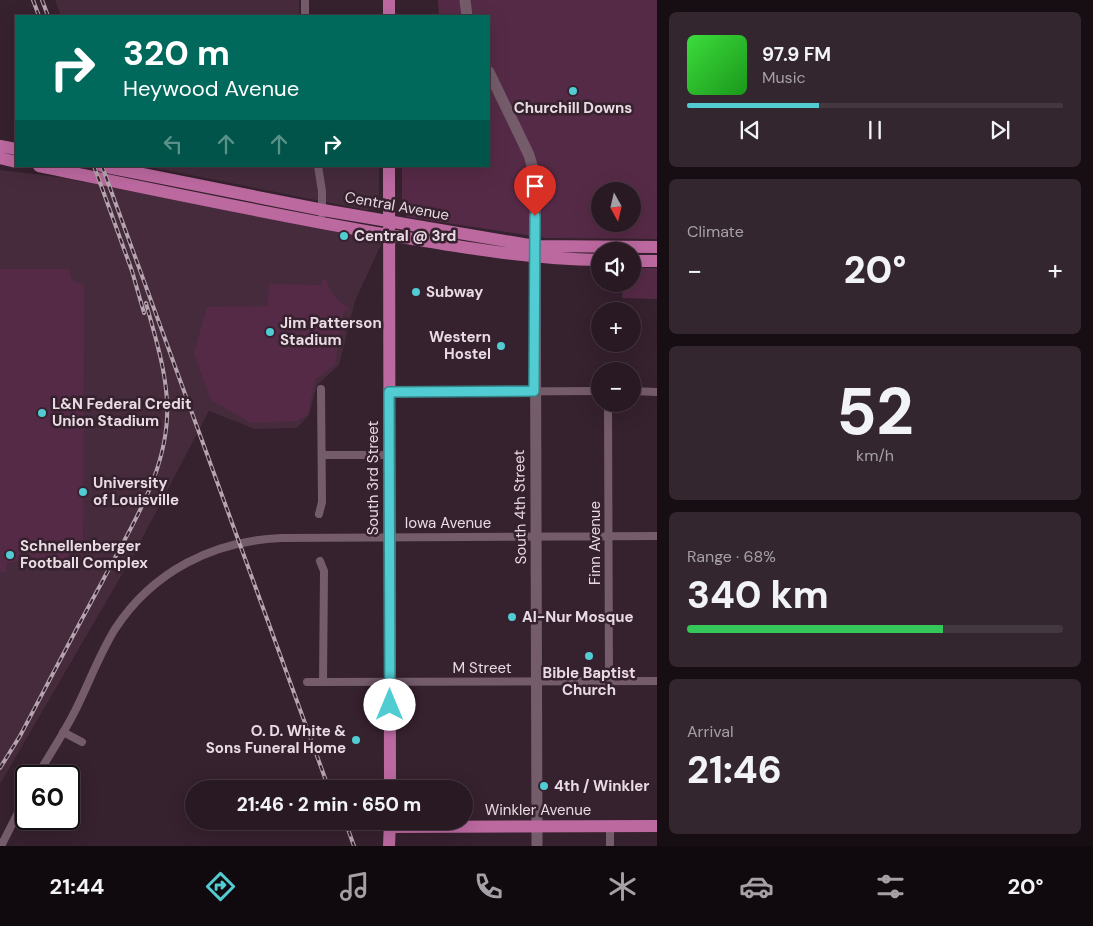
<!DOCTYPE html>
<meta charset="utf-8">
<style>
:root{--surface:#281922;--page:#34262f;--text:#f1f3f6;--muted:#a5a0a5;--line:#443840;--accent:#51ccd2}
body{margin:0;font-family:"DM Sans",sans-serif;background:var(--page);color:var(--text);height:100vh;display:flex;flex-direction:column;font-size:19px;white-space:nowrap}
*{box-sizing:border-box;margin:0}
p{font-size:16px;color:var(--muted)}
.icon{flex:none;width:28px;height:28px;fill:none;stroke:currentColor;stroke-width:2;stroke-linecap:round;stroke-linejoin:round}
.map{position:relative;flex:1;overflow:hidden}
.panel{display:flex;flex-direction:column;gap:12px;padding:12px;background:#160e13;width:436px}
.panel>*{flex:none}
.guide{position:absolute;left:15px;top:15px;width:475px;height:152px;border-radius:0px;box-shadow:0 5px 20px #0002,0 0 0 1px var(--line);background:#00695c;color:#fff;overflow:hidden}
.needle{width:32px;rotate:172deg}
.controls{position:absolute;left:591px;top:182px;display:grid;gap:10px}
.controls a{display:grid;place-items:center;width:50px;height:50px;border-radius:50%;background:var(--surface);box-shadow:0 5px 20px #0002,0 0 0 1px var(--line);font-size:25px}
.speed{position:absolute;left:15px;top:765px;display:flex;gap:10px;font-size:25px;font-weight:700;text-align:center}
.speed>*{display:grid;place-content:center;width:65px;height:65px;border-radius:50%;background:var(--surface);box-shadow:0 5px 20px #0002,0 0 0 1px var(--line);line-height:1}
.speed .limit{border:2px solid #111;border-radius:8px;background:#fff;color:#111}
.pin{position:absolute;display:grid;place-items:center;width:42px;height:42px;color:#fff;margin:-51px -21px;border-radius:50% 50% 50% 0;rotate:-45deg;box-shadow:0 0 5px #0007}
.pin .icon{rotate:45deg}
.me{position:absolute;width:55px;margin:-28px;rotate:0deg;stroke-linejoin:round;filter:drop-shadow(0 0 4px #0008)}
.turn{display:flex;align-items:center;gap:18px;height:105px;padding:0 25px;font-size:22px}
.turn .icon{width:65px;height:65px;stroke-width:2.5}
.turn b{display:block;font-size:35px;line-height:42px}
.lanes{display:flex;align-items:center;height:48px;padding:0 25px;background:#0003;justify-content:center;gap:25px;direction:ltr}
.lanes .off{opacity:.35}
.big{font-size:38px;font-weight:800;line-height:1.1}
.panel .widget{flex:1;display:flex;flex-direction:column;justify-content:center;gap:8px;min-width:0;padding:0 18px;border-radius:8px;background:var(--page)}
.panel .dial{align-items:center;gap:0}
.dial b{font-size:65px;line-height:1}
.song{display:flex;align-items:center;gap:15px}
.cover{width:60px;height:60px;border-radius:8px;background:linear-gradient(135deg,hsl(120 70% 55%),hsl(120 70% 35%))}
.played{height:5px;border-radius:2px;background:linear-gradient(90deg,var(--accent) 35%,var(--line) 35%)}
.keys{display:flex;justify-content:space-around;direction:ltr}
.heat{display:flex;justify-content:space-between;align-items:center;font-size:28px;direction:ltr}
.charge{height:8px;border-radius:4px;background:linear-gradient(90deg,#34c759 68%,var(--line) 0)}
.trip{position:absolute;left:185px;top:780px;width:288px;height:50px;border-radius:25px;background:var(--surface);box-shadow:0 5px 20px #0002,0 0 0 1px var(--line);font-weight:800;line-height:50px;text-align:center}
.tab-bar{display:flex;height:80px;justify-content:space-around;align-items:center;background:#100a0e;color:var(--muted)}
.tab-bar .icon{width:35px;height:35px}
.tab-bar .on{color:var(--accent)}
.tab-bar b{font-size:22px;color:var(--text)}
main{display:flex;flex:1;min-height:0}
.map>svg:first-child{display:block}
.built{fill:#462b3c}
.green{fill:#552a46;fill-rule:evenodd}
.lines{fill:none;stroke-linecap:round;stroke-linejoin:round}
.street{stroke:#755c6b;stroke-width:8}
.secondary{stroke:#755c6b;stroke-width:11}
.primary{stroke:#bc69a0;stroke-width:12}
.rail-casing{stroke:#b5a4ae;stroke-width:4}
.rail{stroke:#36212e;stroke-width:2;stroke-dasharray:5.5;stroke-linecap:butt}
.route-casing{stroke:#358588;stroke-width:12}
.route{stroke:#51ccd2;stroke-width:9}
.poi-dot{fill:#51ccd2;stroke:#36212e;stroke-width:2}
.labels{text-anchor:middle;stroke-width:5;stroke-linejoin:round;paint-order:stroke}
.poi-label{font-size:15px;font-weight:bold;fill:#e9dbe3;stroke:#36212e;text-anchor:start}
.street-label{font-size:15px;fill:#e9dbe3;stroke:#36212e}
</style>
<main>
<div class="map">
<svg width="657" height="846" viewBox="0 0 657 846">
<rect width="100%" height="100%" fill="#36212e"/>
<path class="built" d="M55 0H299V16H61Z
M145 166H379V201L375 209 366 210Z
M0 170 58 177 384 238 355 301 339 365 317 385 309 415 297 428 255 429 209 411 134 554 0 784Z"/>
<path class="green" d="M438 0H657V239L546 238 407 217 402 210V166H489V16H439ZM600 191H632V224H600Z
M633 268H657V299L622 298 623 287 610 286V284H632Z
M0 269H69L72 280 84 285 83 542 81 549 70 553 67 559 68 567H30L29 551H20L19 560 6 564V572H0Z
M322 280H327C327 289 340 304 348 307V311H344L335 364 315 380 308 414 297 421 251 423 211 400 194 353 207 307 268 306 269 284 322 285Z"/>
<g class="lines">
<path class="street" d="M305 0V16
M318 166 322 191V214
M632 391 657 392
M389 392 600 391
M608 404 609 682
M322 455H389
M319 514 322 502 321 389
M320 561 324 571 323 682
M307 682 657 681
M63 732 82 742
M37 776C50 754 64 733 75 711 89 683 99 655 115 629 153 571 213 541 281 538L657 536
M1 846 26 797
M610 846V826"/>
<path class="secondary" d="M465 0 467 16
M489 72 529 155 535 176 537 846"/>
<path class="primary" d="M389 16V0
M0 146 16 149
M0 158 16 162
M39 166C156 190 272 215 389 235 460 247 528 259 600 260
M102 166 323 210 535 246 657 247
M389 166 390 789
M632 261H657
M390 827 657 826
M389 846 390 821"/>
<defs>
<path id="rail" d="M33 0 39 16
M42 0 48 16
M94 166 132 271 144 313
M102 166 329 789
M0 768 20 736C47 685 74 633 102 582 129 530 164 478 167 418 169 379 156 340 146 303
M345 821 354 846"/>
</defs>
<use href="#rail" class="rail-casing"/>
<use href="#rail" class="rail"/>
</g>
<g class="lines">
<defs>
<path id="route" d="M390 705 389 392 534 391 535 216"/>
</defs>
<use href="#route" class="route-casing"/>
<use href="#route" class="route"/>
</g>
<g class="poi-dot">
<circle cx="573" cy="91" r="5"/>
<circle cx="344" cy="236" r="5"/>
<circle cx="416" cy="292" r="5"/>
<circle cx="270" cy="332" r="5"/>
<circle cx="501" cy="346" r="5"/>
<circle cx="42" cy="413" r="5"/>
<circle cx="83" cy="492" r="5"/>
<circle cx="10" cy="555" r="5"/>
<circle cx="512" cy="617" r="5"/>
<circle cx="589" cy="656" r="5"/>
<circle cx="356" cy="740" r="5"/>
<circle cx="544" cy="786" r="5"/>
</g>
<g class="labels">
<g class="poi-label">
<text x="573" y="113" text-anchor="middle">Churchill Downs</text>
<text x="354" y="241">Central @ 3rd</text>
<text x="426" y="297">Subway</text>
<text x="280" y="328">Jim Patterson<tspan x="280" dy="17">Stadium</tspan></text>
<text x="491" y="342" text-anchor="end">Western<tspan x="491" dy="17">Hostel</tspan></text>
<text x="52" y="409">L&amp;N Federal Credit<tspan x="52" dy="17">Union Stadium</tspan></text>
<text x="93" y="488">University<tspan x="93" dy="17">of Louisville</tspan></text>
<text x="20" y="551">Schnellenberger<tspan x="20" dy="17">Football Complex</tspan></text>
<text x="522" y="622">Al-Nur Mosque</text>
<text x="589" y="678" text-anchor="middle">Bible Baptist<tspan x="589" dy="17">Church</tspan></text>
<text x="346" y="736" text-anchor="end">O. D. White &amp;<tspan x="346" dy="17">Sons Funeral Home</tspan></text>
<text x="554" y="791">4th / Winkler</text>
</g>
<g class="street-label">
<text transform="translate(397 206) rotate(10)" y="5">Central Avenue</text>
<text transform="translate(373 478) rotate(-90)" y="5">South 3rd Street</text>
<text transform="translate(520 507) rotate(-91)" y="5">South 4th Street</text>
<text x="448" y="528">Iowa Avenue</text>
<text transform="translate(595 543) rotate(-90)" y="5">Finn Avenue</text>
<text x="482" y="673">M Street</text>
<text x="538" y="815">Winkler Avenue</text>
</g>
</g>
</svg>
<div class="controls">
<a><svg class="needle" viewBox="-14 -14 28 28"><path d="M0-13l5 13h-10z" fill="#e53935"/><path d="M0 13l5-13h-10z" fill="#a5a0a5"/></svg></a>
<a><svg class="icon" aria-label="sound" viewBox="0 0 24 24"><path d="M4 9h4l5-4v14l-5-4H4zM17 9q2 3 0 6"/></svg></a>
<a>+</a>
<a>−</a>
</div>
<div class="speed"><div class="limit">60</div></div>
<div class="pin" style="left:535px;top:216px;background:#d93025"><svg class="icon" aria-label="arrive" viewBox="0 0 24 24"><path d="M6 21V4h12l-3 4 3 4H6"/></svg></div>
<svg class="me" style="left:390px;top:705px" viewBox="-20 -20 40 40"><circle r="19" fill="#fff"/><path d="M0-13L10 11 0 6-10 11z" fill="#51ccd2"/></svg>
<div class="trip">21:46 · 2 min · 650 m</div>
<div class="guide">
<div class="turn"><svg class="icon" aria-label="right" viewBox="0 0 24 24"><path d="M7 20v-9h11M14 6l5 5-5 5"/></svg><div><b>320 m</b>Heywood Avenue</div></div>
<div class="lanes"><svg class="icon off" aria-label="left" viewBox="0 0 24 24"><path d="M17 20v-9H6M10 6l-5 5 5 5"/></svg><svg class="icon off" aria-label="ahead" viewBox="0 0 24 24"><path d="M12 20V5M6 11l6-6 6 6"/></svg><svg class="icon off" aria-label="ahead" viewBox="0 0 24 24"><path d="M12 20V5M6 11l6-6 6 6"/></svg><svg class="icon" aria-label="right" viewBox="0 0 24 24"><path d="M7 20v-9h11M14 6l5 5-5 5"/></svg></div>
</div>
</div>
<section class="panel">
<div class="widget">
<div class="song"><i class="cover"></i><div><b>97.9 FM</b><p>Music</p></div></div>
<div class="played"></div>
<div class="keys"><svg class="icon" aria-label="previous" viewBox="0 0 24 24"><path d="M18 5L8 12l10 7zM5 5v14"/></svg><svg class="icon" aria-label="pause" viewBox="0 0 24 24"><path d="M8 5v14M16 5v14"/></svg><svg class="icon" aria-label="next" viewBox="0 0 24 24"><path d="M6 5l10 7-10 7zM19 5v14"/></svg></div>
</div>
<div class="widget"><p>Climate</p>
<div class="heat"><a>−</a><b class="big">20°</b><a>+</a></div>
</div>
<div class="widget dial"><b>52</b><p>km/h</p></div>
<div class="widget"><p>Range · 68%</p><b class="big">340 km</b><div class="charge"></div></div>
<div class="widget"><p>Arrival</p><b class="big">21:46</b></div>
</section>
</main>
<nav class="tab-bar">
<b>21:44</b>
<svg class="icon on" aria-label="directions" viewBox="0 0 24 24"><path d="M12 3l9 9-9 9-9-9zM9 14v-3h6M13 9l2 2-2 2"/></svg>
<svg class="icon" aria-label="music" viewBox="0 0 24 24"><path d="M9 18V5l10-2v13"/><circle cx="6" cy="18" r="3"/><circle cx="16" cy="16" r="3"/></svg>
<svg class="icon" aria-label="phone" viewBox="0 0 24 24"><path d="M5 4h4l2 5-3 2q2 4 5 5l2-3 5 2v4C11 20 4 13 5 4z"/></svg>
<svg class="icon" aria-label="climate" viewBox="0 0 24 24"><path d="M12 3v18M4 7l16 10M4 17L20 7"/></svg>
<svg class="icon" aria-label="car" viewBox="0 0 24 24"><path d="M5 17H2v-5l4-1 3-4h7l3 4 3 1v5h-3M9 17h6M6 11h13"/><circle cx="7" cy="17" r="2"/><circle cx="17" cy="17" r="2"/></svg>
<svg class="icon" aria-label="filters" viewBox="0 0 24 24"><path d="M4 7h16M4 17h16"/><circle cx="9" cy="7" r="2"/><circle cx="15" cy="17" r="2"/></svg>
<b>20°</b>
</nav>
